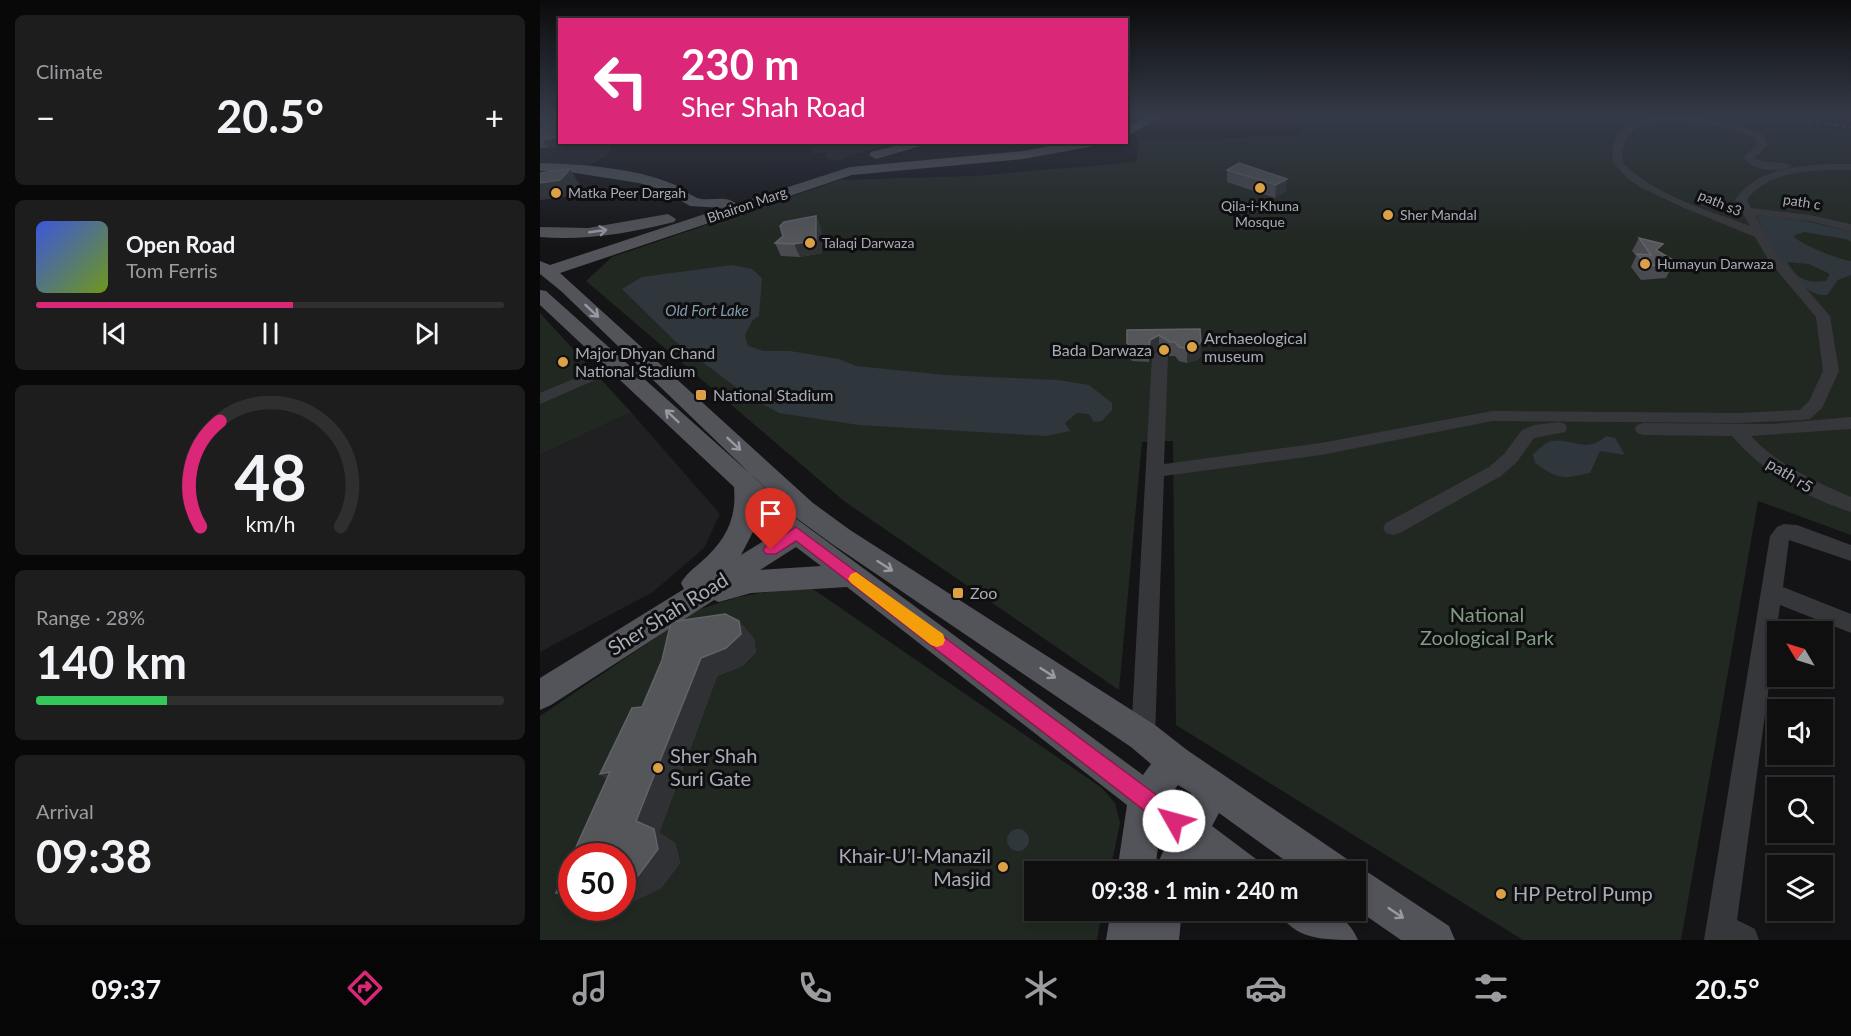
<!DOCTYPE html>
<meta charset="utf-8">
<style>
:root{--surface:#0f0f10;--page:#1d1d1e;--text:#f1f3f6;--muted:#9b9c9f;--line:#2f2f30;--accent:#db2777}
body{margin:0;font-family:Lato,sans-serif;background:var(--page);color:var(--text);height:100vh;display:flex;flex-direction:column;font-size:22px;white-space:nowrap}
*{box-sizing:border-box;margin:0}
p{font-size:20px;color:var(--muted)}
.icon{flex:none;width:33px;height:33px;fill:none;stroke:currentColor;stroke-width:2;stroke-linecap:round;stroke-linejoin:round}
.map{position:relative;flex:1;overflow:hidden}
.panel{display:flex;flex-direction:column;gap:15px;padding:15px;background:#080809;width:540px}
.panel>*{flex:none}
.hud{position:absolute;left:18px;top:18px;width:570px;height:126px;border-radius:0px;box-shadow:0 3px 9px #0003,0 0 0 2px var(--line);background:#db2777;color:#fff;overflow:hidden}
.needle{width:39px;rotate:308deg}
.controls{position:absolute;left:1227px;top:621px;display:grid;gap:12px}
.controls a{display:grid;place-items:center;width:66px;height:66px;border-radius:0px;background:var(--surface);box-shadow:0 3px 9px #0003,0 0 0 2px var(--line);font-size:30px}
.speed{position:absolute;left:18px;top:843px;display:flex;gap:12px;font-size:30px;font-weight:700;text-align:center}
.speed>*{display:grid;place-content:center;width:78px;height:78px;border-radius:50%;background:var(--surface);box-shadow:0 3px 9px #0003,0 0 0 2px var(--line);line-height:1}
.speed .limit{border:9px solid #d22;background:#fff;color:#111}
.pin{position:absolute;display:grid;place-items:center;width:51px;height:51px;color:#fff;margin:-62px -26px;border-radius:50% 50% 50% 0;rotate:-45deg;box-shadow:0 0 6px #0007}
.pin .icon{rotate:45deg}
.me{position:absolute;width:66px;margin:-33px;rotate:308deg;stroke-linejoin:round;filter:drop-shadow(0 0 4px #0008)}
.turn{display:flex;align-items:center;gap:21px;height:126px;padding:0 24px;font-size:27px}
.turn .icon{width:78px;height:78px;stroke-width:2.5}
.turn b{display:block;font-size:42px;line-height:51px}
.big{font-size:45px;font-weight:700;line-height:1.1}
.panel .widget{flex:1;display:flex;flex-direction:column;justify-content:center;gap:9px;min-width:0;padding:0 21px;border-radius:9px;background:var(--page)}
.panel .dial{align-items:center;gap:0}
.dial svg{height:156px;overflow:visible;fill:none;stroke:var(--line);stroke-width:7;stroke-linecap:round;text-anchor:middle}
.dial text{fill:var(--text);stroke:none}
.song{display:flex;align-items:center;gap:18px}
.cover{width:72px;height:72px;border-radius:9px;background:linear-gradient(135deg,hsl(230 70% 55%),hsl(80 70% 35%))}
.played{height:6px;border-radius:3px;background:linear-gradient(90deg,var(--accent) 55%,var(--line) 55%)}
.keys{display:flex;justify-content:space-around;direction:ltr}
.heat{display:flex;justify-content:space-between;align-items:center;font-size:33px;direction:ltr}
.charge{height:9px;border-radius:4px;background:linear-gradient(90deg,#34c759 28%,var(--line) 0)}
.trip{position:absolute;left:484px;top:861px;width:342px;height:60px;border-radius:0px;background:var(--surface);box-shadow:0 3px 9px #0003,0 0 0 2px var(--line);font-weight:700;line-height:60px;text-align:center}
.dock{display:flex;height:96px;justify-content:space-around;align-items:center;background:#060606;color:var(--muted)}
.dock .icon{width:42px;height:42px}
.dock .on{color:var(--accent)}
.dock b{font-size:27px;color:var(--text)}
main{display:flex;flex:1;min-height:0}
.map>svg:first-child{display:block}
.built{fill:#202023}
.green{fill:#212821;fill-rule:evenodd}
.water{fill:#2f373d;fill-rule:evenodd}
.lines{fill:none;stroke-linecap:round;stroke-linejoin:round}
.minor{fill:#36373a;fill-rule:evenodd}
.major{fill:#525459;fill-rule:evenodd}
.rail{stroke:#4f5155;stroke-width:2;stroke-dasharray:4.5 4;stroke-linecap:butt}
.wall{fill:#4a4b50}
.shaded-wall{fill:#303134}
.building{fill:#54565a;stroke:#616368;stroke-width:1.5}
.oneway{stroke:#979aa2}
.route{fill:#db2777;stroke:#8e194d;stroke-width:1.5}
.slow{fill:#f59e0b}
.poi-dot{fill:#dca146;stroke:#0f0f11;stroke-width:2}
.labels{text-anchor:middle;stroke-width:6;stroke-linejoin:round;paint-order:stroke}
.far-poi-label{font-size:14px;fill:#a8acb4;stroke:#0f0f11;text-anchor:start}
.far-street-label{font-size:14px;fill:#a8acb4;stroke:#0f0f11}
.far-water-label{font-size:15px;font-style:italic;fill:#829bab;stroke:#0f0f11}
.poi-label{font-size:16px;fill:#a8acb4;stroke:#0f0f11;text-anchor:start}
.street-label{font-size:16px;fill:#a8acb4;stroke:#0f0f11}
.near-street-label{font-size:20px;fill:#a8acb4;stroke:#0f0f11}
.near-park-label{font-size:20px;fill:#819d81;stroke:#0f0f11}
.near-poi-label{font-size:20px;fill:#a8acb4;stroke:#0f0f11;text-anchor:start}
</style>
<main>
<section class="panel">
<div class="widget"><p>Climate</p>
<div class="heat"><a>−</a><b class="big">20.5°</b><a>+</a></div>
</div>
<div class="widget">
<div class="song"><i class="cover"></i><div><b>Open Road</b><p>Tom Ferris</p></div></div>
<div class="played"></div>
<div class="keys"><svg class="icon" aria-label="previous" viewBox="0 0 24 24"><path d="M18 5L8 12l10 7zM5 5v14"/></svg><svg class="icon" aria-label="pause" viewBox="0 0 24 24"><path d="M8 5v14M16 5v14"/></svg><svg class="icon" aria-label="next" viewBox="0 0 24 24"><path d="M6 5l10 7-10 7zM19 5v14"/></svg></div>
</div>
<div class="widget dial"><svg viewBox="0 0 100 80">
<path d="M14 69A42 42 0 1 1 86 69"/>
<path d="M14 69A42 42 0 0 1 24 15" stroke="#db2777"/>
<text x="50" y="56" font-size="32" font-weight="700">48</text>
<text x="50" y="72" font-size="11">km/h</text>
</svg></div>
<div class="widget"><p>Range · 28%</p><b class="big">140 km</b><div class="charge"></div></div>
<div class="widget"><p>Arrival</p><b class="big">09:38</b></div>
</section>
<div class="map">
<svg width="1311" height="940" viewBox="0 0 1311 940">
<rect width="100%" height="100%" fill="#141416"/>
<path class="built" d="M0 115 20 142 73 143 69 154 50 165 0 163Z
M271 143V142L351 143 296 161 286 157 287 152 272 154Z
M91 412 180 514 164 548 113 592 0 652V455Z"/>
<path class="green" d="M766 115H1179L1311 130V535L1218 501 1141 940H983L636 725 633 441 602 442 579 690 304 501 46 281 72 257 300 180 434 176 596 162 599 141 757 136Z
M0 313 91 412 0 455Z
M273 589 562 788 575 803 580 823 570 871 495 872V910L562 911 557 940H0V716L157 610 198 597 239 590ZM32 856H82V908H32Z"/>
<path class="water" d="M1216 215 1262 220 1311 232V242L1306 239 1264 232 1253 236C1260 244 1299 260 1311 261V275L1298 280 1287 295C1256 298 1227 238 1216 215ZM1247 262 1269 264 1290 274 1286 281C1265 284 1257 278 1247 262Z
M192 265 212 269 222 278 219 316 212 321 205 335 208 346 224 351H250L299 359 316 366 405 375 518 380 549 385 572 403V410L562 421 554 422 549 414 537 413 525 423 530 431 507 436 319 425 239 413 205 394 136 342 82 289 102 277Z
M1066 436 1075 438 1085 455 1060 451 1050 473C1023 479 1019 480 995 463L993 454C997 451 1001 447 1005 444 1025 432 1044 457 1066 436Z
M467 840a11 11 0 1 1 22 0a11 11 0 1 1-22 0Z"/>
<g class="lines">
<path class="minor" d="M1141 115 1186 122 1222 134 1228 145 1214 158C1228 165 1243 160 1252 166 1241 174 1210 171 1204 157L1218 144 1215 138C1184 125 1105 104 1085 141 1082 149 1081 156 1084 164 1116 196 1168 210 1210 226L1195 200C1219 164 1273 164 1311 164V170C1277 170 1229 169 1207 200L1211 208 1270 215 1311 224V232L1270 221 1215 215 1238 256 1290 316 1299 371 1282 408 1270 419 1264 420 1199 423 952 421 781 455 624 476 615 736 612 744 603 748 594 744 591 736 612 356 615 353 620 351 628 356 624 464 781 443 952 411 1199 413 1260 410 1269 401 1283 371 1276 317 1229 261 1215 237 1142 207 1102 188 1087 178 1073 162C1065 122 1112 116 1141 115Z
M78 360 86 365 83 368 0 404V393Z
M1311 417V429L1211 436C1238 465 1275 482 1311 497V512C1266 498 1223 472 1192 436L1103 435 1097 433 1095 429 1097 425 1103 423 1233 424Z
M1019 422 1025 424 1027 428 1025 432 994 438 977 462 961 476 860 533 853 535 846 533 843 528 846 523 949 467 964 454 982 430 994 425Z
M1244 524 1257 525 1311 545V561L1249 540 1243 587 1311 614V633L1240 605 1197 920 1215 929 1219 940H1164L1230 536 1237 527Z"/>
<path class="major" d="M612 115H627L586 136V127Z
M370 142H394L336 159 329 155 331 152Z
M530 142H560L554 146 483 159 312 175 20 273 273 503 310 530 615 725 647 750 807 859 811 869 816 867 829 873 909 926 915 940H861L816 909V872H761L679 813 672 826 716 859 722 872H672L657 859 652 872H577L587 805 307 587 211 593 179 602 174 600 11 705 0 710V678L144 589 141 583C146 574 153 569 161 562 185 541 197 520 194 487L0 305V290L6 291 215 478 258 520 603 775 611 764 591 747 292 544 255 517 21 291 0 274V261L10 265 183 208 150 206 123 190 99 183 29 172 0 171V163C41 164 95 168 133 184 141 187 148 194 157 198 169 202 187 194 196 204L310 167 483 151ZM219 513 238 532 201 555 215 528ZM256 547 281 566 220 570ZM638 785 651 793 644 805 630 795ZM620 831 629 838 615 870Z
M128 214 136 219 134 222C90 233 45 241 0 237V227L48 228Z
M571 910H642L639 940H566Z
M738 910C772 910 802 903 818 940 784 940 753 940 738 910Z"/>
<path class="rail" d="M1200 115 1311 127"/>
</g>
<path class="wall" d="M0 115 20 142H38L8 148H0Z
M699 163 746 191 735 198 687 182V170Z
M276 216 281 229 282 253 260 257 241 256 235 243Z
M1099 238 1119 252 1133 264 1126 278 1101 280 1091 267 1096 256 1092 251Z
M660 329 661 356 657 360 647 363 639 361 635 356H630L619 349 610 354 609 362 592 361 588 357 587 330Z
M199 621 214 639 216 652 202 666 177 676 119 833 135 843 140 863 121 888 92 902H82V856L67 779 60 774 102 707Z
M32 858V900L16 893Z"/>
<path class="shaded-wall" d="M20 137V142H38L8 148 3 140Z
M30 169 40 185 31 196 0 200V183Z
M747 179 746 191 735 198 736 185Z
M276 216 281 229 282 253 260 257 254 244Z
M619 335V349L610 354 609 362V348L610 340Z
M661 342V356L657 360 647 363V349Z
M199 621 214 639 216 652 202 666 177 676 119 833 135 843 140 863 121 888 92 902 82 897V882L96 821 161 658Z
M70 772 83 790 60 774Z"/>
<path class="building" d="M0 115H20V137L0 140Z
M699 163 747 179 736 185 687 170Z
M30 169 20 180 0 183V173Z
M276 216V240L254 244 235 243 243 236 240 226 244 222Z
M1099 238 1123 244 1116 250 1133 260V264L1108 266 1097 254 1111 255Z
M660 329 661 342 657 346 647 349 639 347 635 342H630L619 335 610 340 609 348 591 347 587 343V330Z
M185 614 199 621 201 634 186 648 161 658 96 821 114 829 118 849 98 876 82 882V856H32L70 772 60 774 92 708 102 707 122 660 131 622Z
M32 858V892L16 893Z"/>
<defs><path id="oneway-shaft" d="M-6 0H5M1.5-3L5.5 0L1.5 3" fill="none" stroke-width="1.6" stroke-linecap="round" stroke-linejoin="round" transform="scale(1.5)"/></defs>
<g class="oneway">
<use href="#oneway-shaft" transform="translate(58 231) rotate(-8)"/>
<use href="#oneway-shaft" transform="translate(52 311) rotate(43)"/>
<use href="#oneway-shaft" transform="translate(132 416) rotate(-137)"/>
<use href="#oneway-shaft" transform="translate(194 444) rotate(43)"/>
<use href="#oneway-shaft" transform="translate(345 566) rotate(33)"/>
<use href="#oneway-shaft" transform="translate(508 673) rotate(33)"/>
<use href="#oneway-shaft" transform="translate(856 913) rotate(34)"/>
</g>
<linearGradient id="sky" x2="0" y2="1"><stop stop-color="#0b0b0c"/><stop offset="0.47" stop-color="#343a47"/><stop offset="1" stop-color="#343a47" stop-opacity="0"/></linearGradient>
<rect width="1311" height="246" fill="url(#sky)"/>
<path class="route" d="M256 527 642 814 645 821 642 828 634 831 627 828 256 541 236 554H226L223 550 226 546Z"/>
<path class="slow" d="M316 572 403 634 405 640 403 645 397 647 391 645 311 583 308 579 311 574Z"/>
<g class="poi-dot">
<circle cx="720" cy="188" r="6"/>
<circle cx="16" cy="193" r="6"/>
<circle cx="848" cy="215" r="6"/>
<circle cx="270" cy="243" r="6"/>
<circle cx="1105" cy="264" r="6"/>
<circle cx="652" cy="347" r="6"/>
<circle cx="624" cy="350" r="6"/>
<circle cx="23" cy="362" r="6"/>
<rect x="155" y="389" width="12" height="12" rx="3"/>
<rect x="412" y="587" width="12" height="12" rx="3"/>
<circle cx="118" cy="768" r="6"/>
<circle cx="463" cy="867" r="6"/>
<circle cx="961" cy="894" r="6"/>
</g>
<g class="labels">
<g class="far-poi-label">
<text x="28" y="198">Matka Peer Dargah</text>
<text x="720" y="211" text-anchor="middle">Qila-i-Khuna<tspan x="720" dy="16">Mosque</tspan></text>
<text x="860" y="220">Sher Mandal</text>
<text x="282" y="248">Talaqi Darwaza</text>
<text x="1117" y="269">Humayun Darwaza</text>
</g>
<g class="far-street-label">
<text transform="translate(1262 202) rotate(9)" y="5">path c</text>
<text transform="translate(1180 203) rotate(23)" y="5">path s3</text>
<text transform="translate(207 205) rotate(-19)" y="5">Bhairon Marg</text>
</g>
<g class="far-water-label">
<text x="167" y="316">Old Fort Lake</text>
</g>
<g class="poi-label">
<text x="664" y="344">Archaeological<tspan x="664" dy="18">museum</tspan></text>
<text x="612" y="356" text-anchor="end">Bada Darwaza</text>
<text x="35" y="359">Major Dhyan Chand<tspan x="35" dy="18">National Stadium</tspan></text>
<text x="173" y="401">National Stadium</text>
<text x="430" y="599">Zoo</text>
</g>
<g class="street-label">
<text transform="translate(1250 475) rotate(32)" y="6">path r5</text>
</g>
<g class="near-street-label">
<text transform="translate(128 614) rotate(-32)" y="7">Sher Shah Road</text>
</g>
<g class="near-park-label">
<text x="947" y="622">National<tspan x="947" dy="23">Zoological Park</tspan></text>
</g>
<g class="near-poi-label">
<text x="130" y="763">Sher Shah<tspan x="130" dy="23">Suri Gate</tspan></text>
<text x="451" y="863" text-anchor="end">Khair-U’l-Manazil<tspan x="451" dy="23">Masjid</tspan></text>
<text x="973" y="901">HP Petrol Pump</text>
</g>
</g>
</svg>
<div class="controls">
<a><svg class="needle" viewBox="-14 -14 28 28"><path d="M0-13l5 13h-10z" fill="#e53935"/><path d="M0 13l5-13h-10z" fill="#9b9c9f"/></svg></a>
<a><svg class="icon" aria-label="sound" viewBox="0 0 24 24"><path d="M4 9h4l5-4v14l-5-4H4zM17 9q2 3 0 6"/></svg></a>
<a><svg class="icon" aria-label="search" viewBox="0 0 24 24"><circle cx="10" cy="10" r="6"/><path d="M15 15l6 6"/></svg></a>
<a><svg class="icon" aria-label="layers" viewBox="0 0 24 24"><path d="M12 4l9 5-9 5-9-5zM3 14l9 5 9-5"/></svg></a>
</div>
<div class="speed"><div class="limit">50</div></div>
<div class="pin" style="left:231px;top:550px;background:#d93025"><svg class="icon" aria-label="arrive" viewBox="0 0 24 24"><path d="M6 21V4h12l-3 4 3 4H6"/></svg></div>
<svg class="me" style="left:634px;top:821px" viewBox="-20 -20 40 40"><circle r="19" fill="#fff"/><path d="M0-13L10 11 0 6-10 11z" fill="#db2777"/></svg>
<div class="trip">09:38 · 1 min · 240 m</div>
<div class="hud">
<div class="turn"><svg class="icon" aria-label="left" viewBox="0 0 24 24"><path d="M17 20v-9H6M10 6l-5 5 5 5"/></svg><div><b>230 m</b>Sher Shah Road</div></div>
</div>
</div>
</main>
<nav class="dock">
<b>09:37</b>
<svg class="icon on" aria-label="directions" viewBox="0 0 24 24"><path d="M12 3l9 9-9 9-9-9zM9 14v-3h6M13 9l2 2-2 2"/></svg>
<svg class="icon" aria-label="music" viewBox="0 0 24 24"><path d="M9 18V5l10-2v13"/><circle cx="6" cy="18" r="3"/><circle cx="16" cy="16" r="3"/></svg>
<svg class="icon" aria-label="phone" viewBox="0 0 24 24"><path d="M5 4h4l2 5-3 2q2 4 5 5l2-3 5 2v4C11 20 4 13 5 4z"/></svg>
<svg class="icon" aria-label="climate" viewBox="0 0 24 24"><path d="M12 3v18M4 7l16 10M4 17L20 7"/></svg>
<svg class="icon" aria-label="car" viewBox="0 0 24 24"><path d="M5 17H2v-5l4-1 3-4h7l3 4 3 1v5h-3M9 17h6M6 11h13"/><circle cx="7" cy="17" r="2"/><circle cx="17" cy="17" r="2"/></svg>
<svg class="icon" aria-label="filters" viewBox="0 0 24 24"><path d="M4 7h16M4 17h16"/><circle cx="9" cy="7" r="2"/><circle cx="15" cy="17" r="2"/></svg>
<b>20.5°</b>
</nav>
